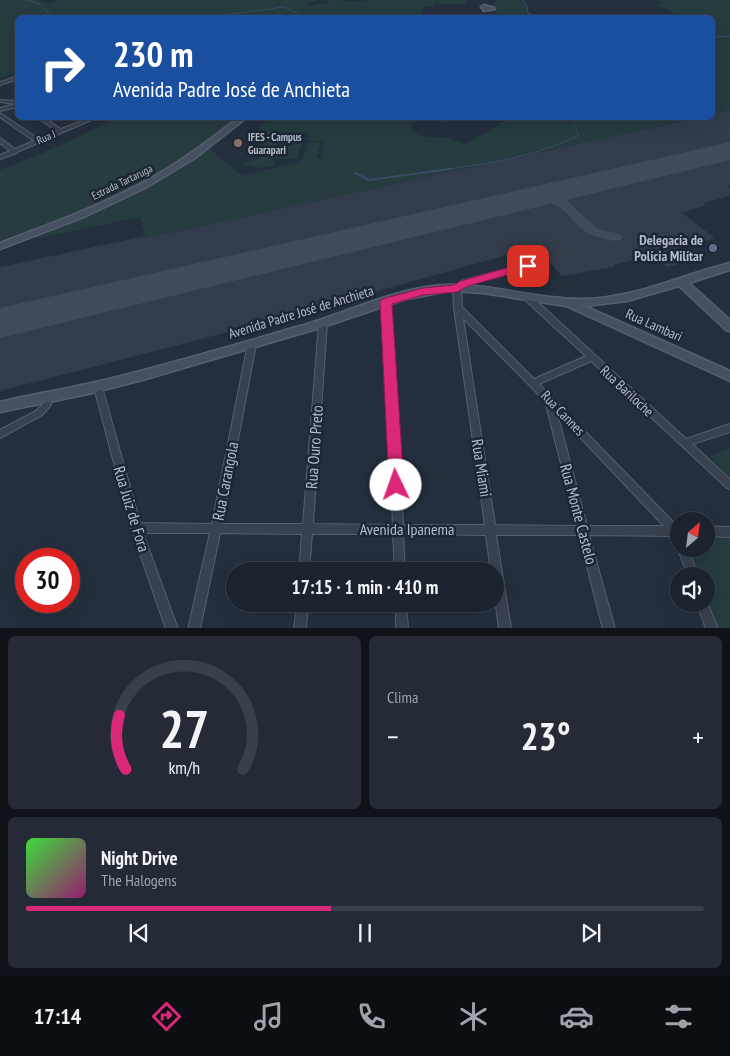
<!DOCTYPE html>
<html lang="pt">
<meta charset="utf-8">
<style>
:root{--surface:#1b232e;--page:#242b36;--text:#f1f3f6;--muted:#a0a4aa;--line:#39404a;--accent:#db2777}
body{margin:0;font-family:"PT Sans Narrow",sans-serif;background:var(--page);color:var(--text);height:100vh;display:flex;flex-direction:column;font-size:19px;white-space:nowrap}
*{box-sizing:border-box;margin:0}
p{font-size:16px;color:var(--muted)}
.icon{flex:none;width:28px;height:28px;fill:none;stroke:currentColor;stroke-width:2;stroke-linecap:round;stroke-linejoin:round}
.map{position:relative;height:628px;overflow:hidden}
.panel{display:flex;flex-direction:column;gap:8px;padding:8px;background:#0f1319;flex:1}
.panel>*{flex:none}
.banner{position:absolute;left:15px;top:15px;width:700px;height:105px;border-radius:8px;box-shadow:0 5px 20px #0002,0 0 0 1px var(--line);background:#1a4fa0;color:#fff;overflow:hidden}
.needle{width:32px;rotate:28deg}
.fabs{position:absolute;left:670px;top:512px;display:grid;gap:10px}
.fabs a{display:grid;place-items:center;width:45px;height:45px;border-radius:50%;background:var(--surface);box-shadow:0 5px 20px #0002,0 0 0 1px var(--line);font-size:25px}
.speed{position:absolute;left:15px;top:548px;display:flex;gap:10px;font-size:25px;font-weight:700;text-align:center}
.speed>*{display:grid;place-content:center;width:65px;height:65px;border-radius:50%;background:var(--surface);box-shadow:0 5px 20px #0002,0 0 0 1px var(--line);line-height:1}
.speed .limit{border:8px solid #d22;background:#fff;color:#111}
.pin{position:absolute;display:grid;place-items:center;width:42px;height:42px;color:#fff;margin:-21px;border-radius:10px;box-shadow:0 2px 8px #0006}
.me{position:absolute;width:55px;margin:-28px;rotate:357deg;stroke-linejoin:round;filter:drop-shadow(0 0 4px #0008)}
.turn{display:flex;align-items:center;gap:18px;height:105px;padding:0 15px;font-size:22px}
.turn .icon{width:65px;height:65px;stroke-width:2.5}
.turn b{display:block;font-size:35px;line-height:42px}
.big{font-size:38px;font-weight:600;line-height:1.1}
.panel .card{flex:1;display:flex;flex-direction:column;justify-content:center;gap:8px;min-width:0;padding:0 18px;border-radius:8px;background:var(--page)}
.panel .dial{align-items:center;gap:0}
.dial svg{height:130px;overflow:visible;fill:none;stroke:var(--line);stroke-width:7;stroke-linecap:round;text-anchor:middle}
.dial text{fill:var(--text);stroke:none}
.song{display:flex;align-items:center;gap:15px}
.cover{width:60px;height:60px;border-radius:8px;background:linear-gradient(135deg,hsl(120 70% 55%),hsl(320 70% 35%))}
.played{height:5px;border-radius:2px;background:linear-gradient(90deg,var(--accent) 45%,var(--line) 45%)}
.keys{display:flex;justify-content:space-around;direction:ltr}
.heat{display:flex;justify-content:space-between;align-items:center;font-size:28px;direction:ltr}
.panel .tiles{flex:1;display:grid;gap:8px;grid-template-columns:1fr 1fr}
.card:last-child{grid-column:span 2}
.trip{position:absolute;left:226px;top:562px;width:278px;height:50px;border-radius:25px;background:var(--surface);box-shadow:0 5px 20px #0002,0 0 0 1px var(--line);font-weight:600;line-height:50px;text-align:center}
.menu{display:flex;height:80px;justify-content:space-around;align-items:center;background:#0b0e12;color:var(--muted)}
.menu .icon{width:35px;height:35px}
.menu .selected{color:var(--accent)}
.menu b{font-size:22px;color:var(--text)}
.map>svg:first-child{display:block}
.airport{fill:#323c4b}
.green{fill:#263c3f}
.lines{fill:none;stroke-linecap:round;stroke-linejoin:round}
.stream-far1{stroke:#394c67;stroke-width:1}
.stream{stroke:#394c67;stroke-width:2}
.taxiway{fill:#3f4a5a;fill-rule:evenodd}
.runway{fill:#3f4a5a;fill-rule:evenodd}
.street-casing{stroke:#565f6c;stroke-width:2}
.secondary-casing{stroke:#565f6c;stroke-width:3}
.street{fill:#38414e;fill-rule:evenodd}
.secondary{fill:#465061;fill-rule:evenodd}
.route{fill:#db2777;stroke:#8e194d}
.education-dot{fill:#8d6e63;stroke:#1d2633;stroke-width:2}
.service-dot{fill:#5c6f8a;stroke:#1d2633;stroke-width:2}
.labels{text-anchor:middle;stroke-width:5;stroke-linejoin:round;paint-order:stroke}
.far-street-label{font-size:11px;fill:#b4bcc9;stroke:#1d2633}
.far-poi-label{font-size:11px;font-weight:bold;fill:#b4bcc9;stroke:#1d2633;text-anchor:start}
.poi-label{font-size:14px;font-weight:bold;fill:#b4bcc9;stroke:#1d2633;text-anchor:end}
.street-label{font-size:14px;fill:#b4bcc9;stroke:#1d2633}
.near-street-label{font-size:16px;fill:#b4bcc9;stroke:#1d2633}
</style>
<div class="map">
<svg width="730" height="629" viewBox="0 0 730 629">
<rect width="100%" height="100%" fill="#242f3e"/>
<path class="airport" d="M730 110V185L728 186 730 188V196L704 203 706 205 682 213 715 238 665 252 678 264 667 267 653 255 613 265 614 267 562 276 536 247 244 328 0 391V267L145 236 146 238 696 118H712L713 114Z"/>
<path class="green" d="M0 0H39L49 4 60 0H314V2L305 6 328 3 330 0C340 0 361 4 368 0H465L467 4H434V7L423 6 421 16 410 18H18L17 71 0 79Z
M499 0H518L525 3 528 14 538 17H497L492 4Z
M659 0H730V110L713 114 712 18 683 17 655 5 660 3Z
M118 118H241L205 145 242 176 298 162 303 158 307 142H321L316 158 321 159 323 141H308L309 133H288L279 137 273 158 275 165 262 168 241 164 259 159 267 134 258 128 270 118H454L447 123 442 122 439 118 418 120 411 124C411 141 434 135 445 138 452 139 458 142 465 144L511 118H696L146 238 140 217 35 239 34 235 0 247V170L41 154Z
M285 135 304 137 297 159 275 158Z
M730 448V478L710 456Z
M706 538H730V628H718L706 597V576H698L688 549H706Z"/>
<g class="lines">
<path class="stream-far1" d="M26 0 38 3 55 18
M522 0 526 3 528 13 539 18
M200 18 284 7 308 18
M712 37 730 36
M441 170C487 164 537 156 579 135L573 124 578 118"/>
<path class="stream" d="M355 173 369 180 450 169"/>
<path class="taxiway" d="M575 184 582 188 569 196 567 201 598 229 620 234 623 237 620 240C614 242 608 240 601 238 575 232 575 216 555 205 545 199 532 205 521 202L519 199 521 196C533 193 543 194 555 197L558 191Z"/>
<path class="runway" d="M730 142V160L0 338V308Z"/>
<defs>
<path id="street" d="M18 76V79L0 85V82Z
M0 100 18 101V107L0 111V108L15 104 0 102Z
M0 113 39 139 57 131 39 119V118H44L61 129 90 118H96L17 152V153L0 159V155L10 151 0 143V138L15 149 34 141 0 117Z
M544 259H546L547 261 546 263 467 285 461 289 462 307 534 379 586 356 523 298 522 296 526 294H529L686 439 730 424V432L692 444 730 479V489L727 488 591 361 539 384 677 526H679L678 539 673 536 589 535 615 629H603L579 535H496L511 629H499L495 598V571H491L486 535 403 534 405 571H395L393 534H312L309 571H299L302 534 220 533 200 629H188L210 533H143L178 629H166L131 528 94 387 95 385 98 384 101 385 102 387 140 523 212 524 248 344 249 342H255L256 344 222 524H303L319 323 320 321H326L327 323 313 524 393 525 382 301 386 299H389L390 301 403 525H485L454 308 453 288 461 281ZM463 318 545 401 577 526 495 525ZM557 413 664 526H587Z
M47 393 50 394 51 396V405L42 415 0 438V430L36 411 43 404V396L44 394Z
M706 526 730 527V537L706 536Z
M679 547V549H688L698 576H688L678 549Z
M706 600 718 629H706L697 604H706Z
M297 604H308L306 629H294Z
M396 604H406L408 629H396Z"/>
<path id="secondary" d="M484 5 494 8 495 9 484 11 481 7Z
M238 118H246L195 158 145 188 86 216 0 249V243C58 221 117 200 170 167 194 152 216 135 238 118Z
M730 263V270L689 283 730 320V331L726 330 679 286 627 301 585 306 730 371V381L566 306 483 293 450 291 406 299 320 328 146 379 88 394 0 412V402C33 394 67 389 100 381 167 365 234 345 300 326 342 314 383 294 426 287 480 278 531 300 584 299 635 298 681 275 730 263Z"/>
</defs>
<use href="#street" class="street-casing"/>
<use href="#secondary" class="secondary-casing"/>
<use href="#street" class="street"/>
<use href="#secondary" class="secondary"/>
</g>
<path class="route" d="M528 262 532 263 533 266 532 268 468 286 457 292 423 295 392 304 404 485 402 489 396 491 391 489 389 485 380 302 382 299 423 288 454 285 461 281Z"/>
<circle class="education-dot" cx="238" cy="143" r="5"/>
<circle class="service-dot" cx="713" cy="248" r="5"/>
<g class="labels">
<g class="far-street-label">
<text transform="translate(46 137) rotate(-24)" y="4">Rua J</text>
<text transform="translate(122 182) rotate(-26)" y="4">Estrada Tartaruga</text>
</g>
<g class="far-poi-label">
<text x="248" y="141">IFES - Campus<tspan x="248" dy="13">Guarapari</tspan></text>
</g>
<g class="poi-label">
<text x="703" y="245">Delegacía de<tspan x="703" dy="16">Polícia Milítar</tspan></text>
</g>
<g class="street-label">
<text transform="translate(301 312) rotate(-17)" y="5">Avenida Padre José de Anchieta</text>
<text transform="translate(654 325) rotate(24)" y="5">Rua Lambari</text>
<text transform="translate(627 391) rotate(43)" y="5">Rua Bariloche</text>
<text transform="translate(563 413) rotate(46)" y="5">Rua Cannes</text>
</g>
<g class="near-street-label">
<text transform="translate(314 447) rotate(-86)" y="6">Rua Ouro Preto</text>
<text transform="translate(482 468) rotate(81)" y="6">Rua Miami</text>
<text transform="translate(225 481) rotate(-79)" y="6">Rua Carangola</text>
<text transform="translate(132 509) rotate(73)" y="6">Rua Juiz de Fora</text>
<text transform="translate(579 514) rotate(75)" y="6">Rua Monte Castelo</text>
<text x="407" y="535">Avenida Ipanema</text>
</g>
</g>
</svg>
<div class="fabs">
<a><svg class="needle" viewBox="-14 -14 28 28"><path d="M0-13l5 13h-10z" fill="#e53935"/><path d="M0 13l5-13h-10z" fill="#a0a4aa"/></svg></a>
<a><svg class="icon" aria-label="sound" viewBox="0 0 24 24"><path d="M4 9h4l5-4v14l-5-4H4zM17 9q2 3 0 6"/></svg></a>
</div>
<div class="speed"><div class="limit">30</div></div>
<div class="pin" style="left:528px;top:266px;background:#d93025"><svg class="icon" aria-label="arrive" viewBox="0 0 24 24"><path d="M6 21V4h12l-3 4 3 4H6"/></svg></div>
<svg class="me" style="left:396px;top:485px" viewBox="-20 -20 40 40"><circle r="19" fill="#fff"/><path d="M0-13L10 11 0 6-10 11z" fill="#db2777"/></svg>
<div class="trip">17:15 · 1 min · 410 m</div>
<div class="banner">
<div class="turn"><svg class="icon" aria-label="right" viewBox="0 0 24 24"><path d="M7 20v-9h11M14 6l5 5-5 5"/></svg><div><b>230 m</b>Avenida Padre José de Anchieta</div></div>
</div>
</div>
<section class="panel">
<div class="tiles">
<div class="card dial"><svg viewBox="0 0 100 80">
<path d="M14 69A42 42 0 1 1 86 69"/>
<path d="M14 69A42 42 0 0 1 10 36" stroke="#db2777"/>
<text x="50" y="56" font-size="32" font-weight="700">27</text>
<text x="50" y="72" font-size="11">km/h</text>
</svg></div>
<div class="card"><p>Clima</p>
<div class="heat"><a>−</a><b class="big">23°</b><a>+</a></div>
</div>
<div class="card">
<div class="song"><i class="cover"></i><div><b>Night Drive</b><p>The Halogens</p></div></div>
<div class="played"></div>
<div class="keys"><svg class="icon" aria-label="previous" viewBox="0 0 24 24"><path d="M18 5L8 12l10 7zM5 5v14"/></svg><svg class="icon" aria-label="pause" viewBox="0 0 24 24"><path d="M8 5v14M16 5v14"/></svg><svg class="icon" aria-label="next" viewBox="0 0 24 24"><path d="M6 5l10 7-10 7zM19 5v14"/></svg></div>
</div>
</div>
</section>
<nav class="menu">
<b>17:14</b>
<svg class="icon selected" aria-label="directions" viewBox="0 0 24 24"><path d="M12 3l9 9-9 9-9-9zM9 14v-3h6M13 9l2 2-2 2"/></svg>
<svg class="icon" aria-label="music" viewBox="0 0 24 24"><path d="M9 18V5l10-2v13"/><circle cx="6" cy="18" r="3"/><circle cx="16" cy="16" r="3"/></svg>
<svg class="icon" aria-label="phone" viewBox="0 0 24 24"><path d="M5 4h4l2 5-3 2q2 4 5 5l2-3 5 2v4C11 20 4 13 5 4z"/></svg>
<svg class="icon" aria-label="climate" viewBox="0 0 24 24"><path d="M12 3v18M4 7l16 10M4 17L20 7"/></svg>
<svg class="icon" aria-label="car" viewBox="0 0 24 24"><path d="M5 17H2v-5l4-1 3-4h7l3 4 3 1v5h-3M9 17h6M6 11h13"/><circle cx="7" cy="17" r="2"/><circle cx="17" cy="17" r="2"/></svg>
<svg class="icon" aria-label="filters" viewBox="0 0 24 24"><path d="M4 7h16M4 17h16"/><circle cx="9" cy="7" r="2"/><circle cx="15" cy="17" r="2"/></svg>
</nav>
